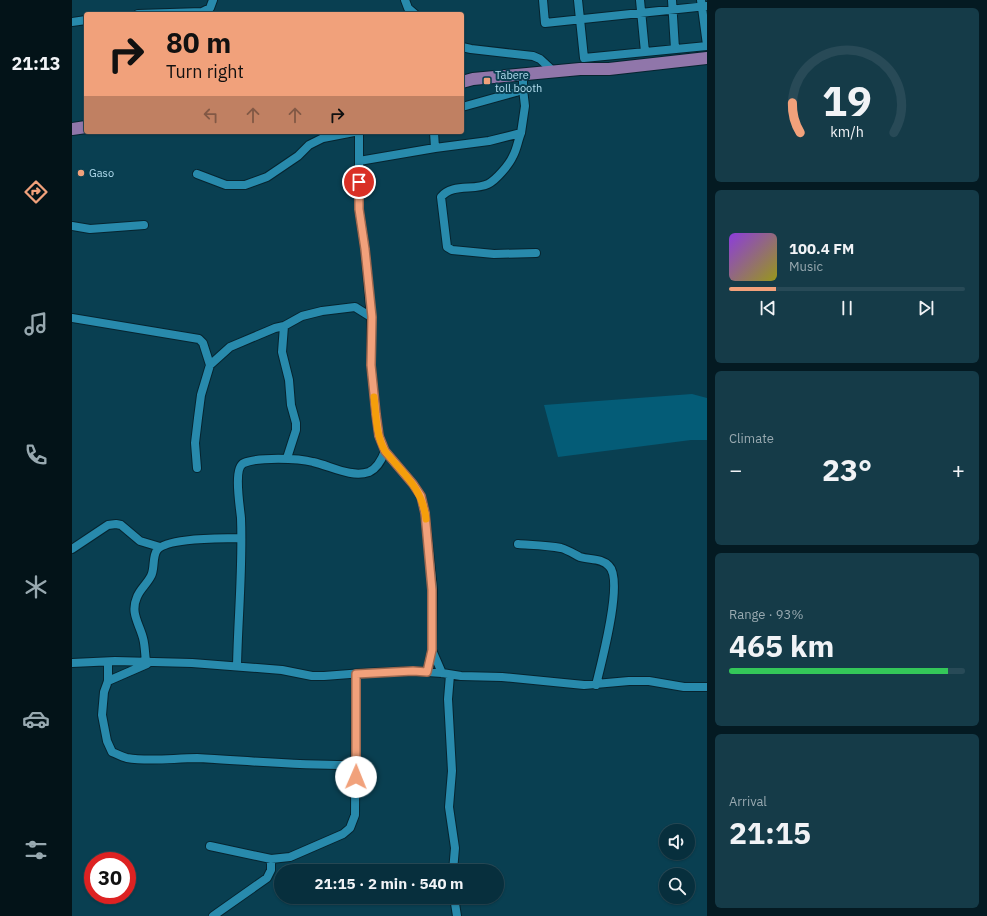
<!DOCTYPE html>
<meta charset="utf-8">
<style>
:root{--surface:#072f3d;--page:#153b48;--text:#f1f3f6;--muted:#98a9b0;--line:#284a57;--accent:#f1a17b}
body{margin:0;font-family:"IBM Plex Sans",sans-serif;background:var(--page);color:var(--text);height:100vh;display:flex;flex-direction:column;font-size:15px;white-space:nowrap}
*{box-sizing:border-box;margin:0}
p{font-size:13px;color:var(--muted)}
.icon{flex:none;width:22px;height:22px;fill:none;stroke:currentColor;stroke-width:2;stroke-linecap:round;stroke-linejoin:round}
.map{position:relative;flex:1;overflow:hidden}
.side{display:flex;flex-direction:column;gap:8px;padding:8px;background:#041a22;width:280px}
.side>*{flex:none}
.banner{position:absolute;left:12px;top:12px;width:380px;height:122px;border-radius:4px;box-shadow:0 1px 3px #0004,0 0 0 1px var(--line);background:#f1a17b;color:#111;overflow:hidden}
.tools{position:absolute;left:587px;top:824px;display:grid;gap:8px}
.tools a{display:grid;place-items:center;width:36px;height:36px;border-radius:50%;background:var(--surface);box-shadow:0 1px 3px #0004,0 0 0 1px var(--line);font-size:20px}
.speed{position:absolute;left:12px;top:852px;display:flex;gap:8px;font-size:20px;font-weight:700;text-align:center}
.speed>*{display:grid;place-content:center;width:52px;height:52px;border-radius:50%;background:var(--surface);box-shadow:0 1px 3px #0004,0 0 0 1px var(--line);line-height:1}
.speed .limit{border:6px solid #d22;background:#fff;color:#111}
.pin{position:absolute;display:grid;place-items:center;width:34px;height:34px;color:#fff;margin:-17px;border:2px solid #fff;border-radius:50%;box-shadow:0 1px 4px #0007}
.me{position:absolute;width:44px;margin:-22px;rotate:1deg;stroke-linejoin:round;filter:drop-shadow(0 0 3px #0008)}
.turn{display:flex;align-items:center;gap:14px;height:84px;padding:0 16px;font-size:18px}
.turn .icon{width:52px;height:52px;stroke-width:2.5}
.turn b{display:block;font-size:28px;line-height:34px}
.lanes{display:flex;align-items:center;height:38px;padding:0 16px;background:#0003;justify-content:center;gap:20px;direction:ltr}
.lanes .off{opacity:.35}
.big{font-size:30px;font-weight:700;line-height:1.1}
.side .tile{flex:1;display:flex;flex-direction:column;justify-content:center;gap:6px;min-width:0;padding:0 14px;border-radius:6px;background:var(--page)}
.side .dial{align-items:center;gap:0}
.dial svg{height:104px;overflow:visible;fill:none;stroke:var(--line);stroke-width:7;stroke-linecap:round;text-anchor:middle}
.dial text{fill:var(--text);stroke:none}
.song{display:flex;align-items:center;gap:12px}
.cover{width:48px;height:48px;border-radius:6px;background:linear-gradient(135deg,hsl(270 70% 55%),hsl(60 70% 35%))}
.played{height:4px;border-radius:2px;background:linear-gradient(90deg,var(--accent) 20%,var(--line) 20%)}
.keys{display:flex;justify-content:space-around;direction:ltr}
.heat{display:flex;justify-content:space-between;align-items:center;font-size:22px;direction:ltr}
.charge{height:6px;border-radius:3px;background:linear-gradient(90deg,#34c759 93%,var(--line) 0)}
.trip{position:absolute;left:202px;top:864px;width:230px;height:40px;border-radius:20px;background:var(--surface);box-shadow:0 1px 3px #0004,0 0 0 1px var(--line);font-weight:700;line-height:40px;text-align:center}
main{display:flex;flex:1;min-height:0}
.tabs{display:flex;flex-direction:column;width:72px;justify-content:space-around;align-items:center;background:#031318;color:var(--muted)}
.tabs .icon{width:28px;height:28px}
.tabs .active{color:var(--accent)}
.tabs b{font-size:18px;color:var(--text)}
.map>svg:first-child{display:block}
.green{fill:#045c77}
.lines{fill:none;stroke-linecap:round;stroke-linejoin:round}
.minor-casing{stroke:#06242f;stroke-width:10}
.primary-casing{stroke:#06242f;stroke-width:14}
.minor{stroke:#288aac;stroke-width:8}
.primary{stroke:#9076aa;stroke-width:12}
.route-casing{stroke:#9d6950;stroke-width:10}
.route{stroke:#f1a17b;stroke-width:7}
.slow{stroke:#f59e0b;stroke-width:7}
.poi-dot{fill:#f1a17b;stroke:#093f51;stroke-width:1.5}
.labels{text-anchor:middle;stroke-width:4;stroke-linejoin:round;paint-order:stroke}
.poi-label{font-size:11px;fill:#b5dff1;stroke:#093f51;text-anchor:start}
</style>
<main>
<nav class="tabs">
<b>21:13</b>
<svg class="icon active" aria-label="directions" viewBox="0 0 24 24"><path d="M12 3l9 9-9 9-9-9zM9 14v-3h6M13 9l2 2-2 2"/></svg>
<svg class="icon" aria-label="music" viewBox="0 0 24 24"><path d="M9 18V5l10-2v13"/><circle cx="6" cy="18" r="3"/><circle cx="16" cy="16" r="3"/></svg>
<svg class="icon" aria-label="phone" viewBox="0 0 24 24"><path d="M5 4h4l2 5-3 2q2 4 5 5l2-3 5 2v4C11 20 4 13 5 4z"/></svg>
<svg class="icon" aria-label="climate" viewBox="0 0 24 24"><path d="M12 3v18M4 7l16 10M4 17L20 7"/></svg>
<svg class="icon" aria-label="car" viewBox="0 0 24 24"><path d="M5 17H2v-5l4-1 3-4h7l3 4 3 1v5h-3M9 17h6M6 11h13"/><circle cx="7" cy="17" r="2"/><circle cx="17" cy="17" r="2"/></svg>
<svg class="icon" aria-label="filters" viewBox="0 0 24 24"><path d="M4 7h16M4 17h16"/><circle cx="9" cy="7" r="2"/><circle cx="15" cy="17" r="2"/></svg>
</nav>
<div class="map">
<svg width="635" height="916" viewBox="0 0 635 916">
<rect width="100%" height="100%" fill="#093f51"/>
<path class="green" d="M620 394 635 398V440H619L486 457 472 405Z"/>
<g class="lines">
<defs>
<path id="minor" d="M333 0 336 8 343 14
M471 0 473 23 635 6
M506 0 512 58 635 46
M568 0 573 52
M600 0 603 49
M629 0 635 45
M66 14 130 12 138 8 141 0
M0 22 14 20
M390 47 399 49 461 56 468 59 481 71
M390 107 444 92 451 89V81
M287 132V209L293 249 299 317V365L304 414 307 436 313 451 341 484 349 496 353 513 361 590 360 650 355 672
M362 132 363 148
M449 133C446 140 445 149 441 156 437 165 424 180 416 184 402 191 380 183 369 197L375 247 380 250 422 254 464 253
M287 161 363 148 417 141 449 133 453 106 451 89
M125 174 154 185H173L195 177 226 156 237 145 251 138 282 132
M0 226 18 229 72 225
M0 318 127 339 131 343 138 365
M215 458 224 430V423L219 405 217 380 210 352 212 326 230 316 250 311 283 307 299 317
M125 468 123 443 126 418 129 395 138 365 158 347 203 328 212 326
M446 544C460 545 475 545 489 548 496 550 502 554 508 557 518 560 530 558 537 566 552 580 529 664 524 685
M0 549 36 525 44 524 49 525 68 541 88 547
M360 650 370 673
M36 662V681L32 692 30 715 35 741 40 752C45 754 50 757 55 758 78 762 102 758 125 758 179 761 231 766 285 765
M74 662C73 654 73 645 71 638 67 623 58 613 65 597 68 589 75 584 79 576 83 569 80 557 85 550 96 537 151 539 169 538
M0 663 43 661 120 663 210 670 240 676H252L291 673 341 671 370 673 389 676 430 677 512 685 557 681H577L612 687H635
M165 666C166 617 171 567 169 518 168 507 161 467 172 463 186 457 226 458 241 462 259 466 279 478 297 472 306 468 310 459 313 451
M378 675 376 699 380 771 377 807 383 848 381 871
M36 681 75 664
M138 846 199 859 218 857 271 834 278 828 283 815 284 674
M382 897 385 916
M141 916 195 878 199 870V859"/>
<path id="primary" d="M390 82 401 79 508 69H537L635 58
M0 129 14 127"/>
</defs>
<use href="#minor" class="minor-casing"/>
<use href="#primary" class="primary-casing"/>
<use href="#minor" class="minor"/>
<use href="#primary" class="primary"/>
</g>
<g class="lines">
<defs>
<path id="route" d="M284 777V674L341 671 355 672 360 650V590L353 513 349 496 341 484 313 451 307 436 304 414 299 365 300 317 293 249 287 209V182"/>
</defs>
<use href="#route" class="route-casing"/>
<use href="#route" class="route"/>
<path class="slow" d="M302 397C304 414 304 436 313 451 316 455 320 459 323 463 339 481 351 494 354 519"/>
</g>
<g class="poi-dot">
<rect x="411" y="77" width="8" height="8" rx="2"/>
<circle cx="9" cy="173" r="4"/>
</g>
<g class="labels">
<g class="poi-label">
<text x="423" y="79">Tabere<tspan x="423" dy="13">toll booth</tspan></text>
<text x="17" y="177">Gaso</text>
</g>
</g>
</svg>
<div class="tools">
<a><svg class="icon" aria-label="sound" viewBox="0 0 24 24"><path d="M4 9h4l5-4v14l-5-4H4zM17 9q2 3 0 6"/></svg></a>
<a><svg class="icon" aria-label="search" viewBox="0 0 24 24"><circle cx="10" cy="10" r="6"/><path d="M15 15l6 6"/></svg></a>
</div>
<div class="speed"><div class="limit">30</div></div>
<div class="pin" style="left:287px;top:182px;background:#d93025"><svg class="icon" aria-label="arrive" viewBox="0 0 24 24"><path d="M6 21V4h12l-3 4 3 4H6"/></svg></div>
<svg class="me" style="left:284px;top:777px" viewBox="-20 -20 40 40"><circle r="19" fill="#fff"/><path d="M0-13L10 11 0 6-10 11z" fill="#f1a17b"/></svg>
<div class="trip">21:15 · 2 min · 540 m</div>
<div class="banner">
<div class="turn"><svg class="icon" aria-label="right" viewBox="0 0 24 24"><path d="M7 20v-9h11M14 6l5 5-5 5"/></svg><div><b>80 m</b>Turn right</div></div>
<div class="lanes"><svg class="icon off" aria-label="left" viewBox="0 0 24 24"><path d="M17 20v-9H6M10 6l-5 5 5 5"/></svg><svg class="icon off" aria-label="ahead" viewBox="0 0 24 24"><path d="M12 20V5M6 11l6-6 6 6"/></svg><svg class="icon off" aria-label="ahead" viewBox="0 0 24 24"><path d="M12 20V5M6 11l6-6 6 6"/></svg><svg class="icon" aria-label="right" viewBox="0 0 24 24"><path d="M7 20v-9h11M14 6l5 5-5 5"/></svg></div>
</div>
</div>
<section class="side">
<div class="tile dial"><svg viewBox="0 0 100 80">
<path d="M14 69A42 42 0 1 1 86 69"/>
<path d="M14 69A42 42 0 0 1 8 46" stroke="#f1a17b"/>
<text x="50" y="56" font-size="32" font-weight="700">19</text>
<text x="50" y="72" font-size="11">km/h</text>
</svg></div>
<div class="tile">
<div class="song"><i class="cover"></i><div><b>100.4 FM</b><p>Music</p></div></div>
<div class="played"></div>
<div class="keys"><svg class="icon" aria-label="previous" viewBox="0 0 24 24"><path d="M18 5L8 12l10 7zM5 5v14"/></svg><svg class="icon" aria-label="pause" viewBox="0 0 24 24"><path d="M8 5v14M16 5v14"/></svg><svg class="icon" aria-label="next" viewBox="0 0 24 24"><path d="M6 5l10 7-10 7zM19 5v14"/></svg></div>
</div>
<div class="tile"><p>Climate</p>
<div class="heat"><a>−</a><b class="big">23°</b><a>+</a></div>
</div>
<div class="tile"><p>Range · 93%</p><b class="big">465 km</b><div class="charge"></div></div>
<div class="tile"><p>Arrival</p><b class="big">21:15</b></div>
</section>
</main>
